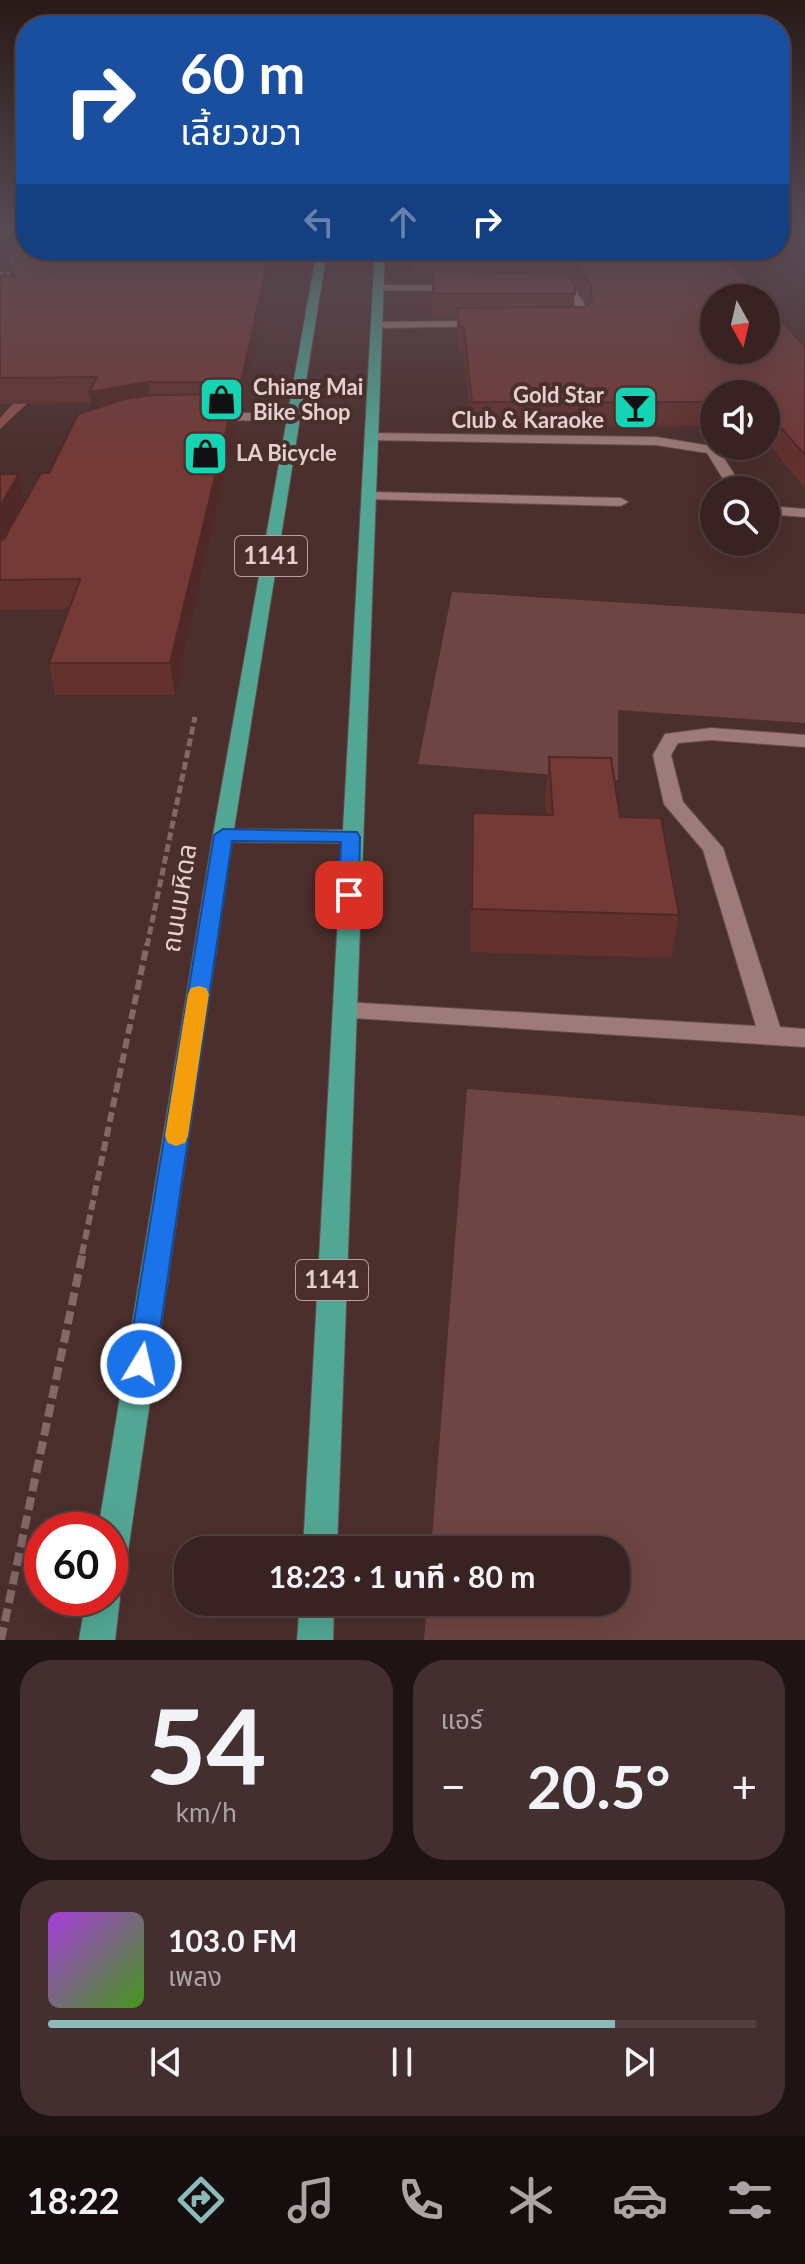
<!DOCTYPE html>
<html lang="th">
<meta charset="utf-8">
<style>
:root{--surface:#382322;--page:#432f2f;--text:#f1f3f6;--muted:#aba4a5;--line:#524040;--accent:#8bbbb9}
body{margin:0;font-family:Lato,"Noto Sans Thai",sans-serif;background:var(--page);color:var(--text);height:100vh;display:flex;flex-direction:column;font-size:30px;white-space:nowrap}
*{box-sizing:border-box;margin:0}
p{font-size:26px;color:var(--muted)}
.icon{flex:none;width:44px;height:44px;fill:none;stroke:currentColor;stroke-width:2;stroke-linecap:round;stroke-linejoin:round}
.map{position:relative;height:1640px;overflow:hidden}
.sheet{display:flex;flex-direction:column;gap:20px;padding:20px;background:#1f1313;flex:1}
.sheet>*{flex:none}
.top-card{position:absolute;left:16px;top:16px;width:774px;height:244px;border-radius:32px;box-shadow:0 8px 32px #0002,0 0 0 2px var(--line);background:#1a4fa0;color:#fff;overflow:hidden}
.needle{width:52px;rotate:172deg}
.tools{position:absolute;left:700px;top:284px;display:grid;gap:16px}
.tools a{display:grid;place-items:center;width:80px;height:80px;border-radius:50%;background:var(--surface);box-shadow:0 8px 32px #0002,0 0 0 2px var(--line);font-size:40px}
.speed{position:absolute;left:24px;top:1512px;display:flex;gap:16px;font-size:40px;font-weight:700;text-align:center}
.speed>*{display:grid;place-content:center;width:104px;height:104px;border-radius:50%;background:var(--surface);box-shadow:0 8px 32px #0002,0 0 0 2px var(--line);line-height:1}
.speed .limit{border:12px solid #d22;background:#fff;color:#111}
.pin{position:absolute;display:grid;place-items:center;width:68px;height:68px;color:#fff;margin:-34px;border-radius:16px;box-shadow:0 4px 12px #0006}
.me{position:absolute;width:88px;margin:-44px;rotate:9deg;stroke-linejoin:round;filter:drop-shadow(0 0 6px #0008)}
.turn{display:flex;align-items:center;gap:28px;height:168px;padding:0 32px;font-size:36px}
.turn .icon{width:104px;height:104px;stroke-width:2.5}
.turn b{display:block;font-size:56px;line-height:68px}
.lanes{display:flex;align-items:center;height:76px;padding:0 32px;background:#0003;justify-content:center;gap:40px;direction:ltr}
.lanes .off{opacity:.35}
.big{font-size:60px;font-weight:700;line-height:1.1}
.sheet .tile{flex:1;display:flex;flex-direction:column;justify-content:center;gap:12px;min-width:0;padding:0 28px;border-radius:32px;background:var(--page)}
.sheet .dial{align-items:center;gap:0}
.dial b{font-size:104px;line-height:1}
.song{display:flex;align-items:center;gap:24px}
.cover{width:96px;height:96px;border-radius:12px;background:linear-gradient(135deg,hsl(280 70% 55%),hsl(100 70% 35%))}
.played{height:8px;border-radius:4px;background:linear-gradient(90deg,var(--accent) 80%,var(--line) 80%)}
.keys{display:flex;justify-content:space-around;direction:ltr}
.heat{display:flex;justify-content:space-between;align-items:center;font-size:44px;direction:ltr}
.sheet .tiles{flex:1;display:grid;gap:20px;grid-template-columns:1fr 1fr}
.tile:last-child{grid-column:span 2}
.trip{position:absolute;left:174px;top:1536px;width:456px;height:80px;border-radius:32px;background:var(--surface);box-shadow:0 8px 32px #0002,0 0 0 2px var(--line);font-weight:700;line-height:80px;text-align:center}
.dock{display:flex;height:128px;justify-content:space-around;align-items:center;background:#160e0e;color:var(--muted)}
.dock .icon{width:56px;height:56px}
.dock .current{color:var(--accent)}
.dock b{font-size:36px;color:var(--text)}
.map>svg:first-child{display:block}
.green{fill:#6d4542}
.lines{fill:none;stroke-linecap:round;stroke-linejoin:round}
.stream{fill:#8c514d;fill-rule:evenodd}
.minor-casing{stroke:#664e4d;stroke-width:2}
.major-casing{stroke:#664e4d;stroke-width:2}
.path-far3{stroke:#826968;stroke-width:3;stroke-dasharray:4 2;stroke-linecap:butt}
.path-far2{stroke:#826968;stroke-width:5;stroke-dasharray:8 4;stroke-linecap:butt}
.path-far1{stroke:#826968;stroke-width:6;stroke-dasharray:10 5;stroke-linecap:butt}
.path{stroke:#826968;stroke-width:8;stroke-dasharray:13 6;stroke-linecap:butt}
.minor{fill:#9c7b78;fill-rule:evenodd}
.major{fill:#52a794;fill-rule:evenodd}
.wall{fill:#63322f;fill-rule:evenodd}
.shaded-wall{fill:#502926}
.building{fill:#733a37;stroke:#502926;stroke-width:2}
.route{fill:#1a73e8;stroke:#114b97;stroke-width:2}
.slow{fill:#f59e0b}
.labels{text-anchor:middle;stroke-width:8;stroke-linejoin:round;paint-order:stroke}
.far-poi-label{font-size:22px;font-weight:bold;fill:#e3d0cf;stroke:#4b2f2d;text-anchor:start}
.shield{fill:#4b2f2d;stroke:#b5a09e;stroke-width:2}
.shield-label{font-size:24px;font-weight:bold;fill:#e3d0cf}
.street-label{font-size:26px;fill:#e3d0cf;stroke:#4b2f2d}
</style>
<div class="map">
<svg width="805" height="1640" viewBox="0 0 805 1640">
<rect width="100%" height="100%" fill="#4b2f2d"/>
<path class="green" d="M452 592 805 614V723L618 710V780L418 764Z
M467 1089 805 1116V1640H424L427 1602H616V1550H431Z"/>
<g class="lines">
<path class="stream" d="M36 379 42 383 33 398 0 429V418Z"/>
<defs>
<path id="minor" d="M375 285H459L464 288 459 291 379 290 374 287Z
M551 287 575 288 586 307V325H569V321L576 320V307L568 293 547 292 546 290Z
M481 321 486 324 485 326 379 328 374 325 379 322Z
M207 413H294L300 417 294 421 211 420 207 419Z
M372 433 656 437 717 447 744 490H730L707 453 656 445 367 440 366 437Z
M370 492 621 498 628 502 621 506 365 499V493Z
M766 506 805 509V517L766 514Z
M711 728 805 735V747L711 740 678 743 671 755 683 802 723 848 780 1027 805 1029V1047L337 1017 333 1011 337 1005 345 1002 756 1026 703 850 664 804 653 755 665 734Z"/>
<path id="major" d="M317 250H327L234 829 343 830 375 250H385L337 1550H303L342 843 232 842 127 1558 122 1570 110 1575V1530H98L213 835Z
M110 1584 115 1586 120 1598 115 1640H79L86 1598H110Z
M300 1602H334L333 1640H297Z"/>
</defs>
<use href="#minor" class="minor-casing"/>
<use href="#major" class="major-casing"/>
<path class="path-far3" d="M0 273H16"/>
<path class="path-far2" d="M147 946 195 717"/>
<path class="path-far1" d="M82 1254 147 944"/>
<path class="path" d="M1 1640 83 1252"/>
<use href="#minor" class="minor"/>
<use href="#major" class="major"/>
</g>
<path class="wall" d="M0 226 26 250H271L272 268 243 408H236L237 421 175 695H55L49 663 69 609 0 610V474H19L24 502 49 473 92 409 91 403 0 404V277L10 276 7 258H0Z
M413 250H719L805 347V488L766 441V394H714V426L471 427 464 350H459L457 330V317H432V272H412ZM575 289 587 304 584 307H574Z
M549 757 620 817 679 915 671 958 470 952 471 855 473 813 546 815 545 798Z"/>
<path class="shaded-wall" d="M780 226H805V232L780 237Z
M18 235 22 257 0 258V236Z
M270 250H271L272 268 243 408 241 382Z
M148 382 151 408 94 418 89 392Z
M235 394 237 421 175 695 170 663Z
M19 474 24 502 0 548V506Z"/>
<path class="building" d="M0 226H26V250H270L241 382H148L89 392 97 377 0 378V277L15 276 7 259 18 235 0 236Z
M413 250H719L762 298H714V350H766V303L805 347V455L766 411V394H714V402H472L464 327H460L457 308 584 307 592 301 591 285 573 263 432 261V252L413 251Z
M432 271 568 274 575 285V294H433Z
M235 394 170 663H49L80 579 0 580V541L4 539 41 473H49L78 414 125 399 153 395Z
M0 474H19L0 506Z
M549 757 611 758 620 817 661 818 679 915 472 909 473 813 553 815Z"/>
<linearGradient id="sky" x2="0" y2="1"><stop stop-color="#291a19"/><stop offset="0.5" stop-color="#5b4d57"/><stop offset="1" stop-color="#5b4d57" stop-opacity="0"/></linearGradient>
<rect width="805" height="456" fill="url(#sky)"/>
<path class="route" d="M223 829 357 832 360 837 359 895 349 901 339 895 341 842 232 841 155 1364 151 1373 141 1377 131 1373 127 1364 214 835Z"/>
<path class="slow" d="M199 986 206 988 209 994 188 1136 185 1143 176 1146 168 1143 165 1136 188 994 191 988Z"/>
<defs>
<symbol id="shop-square" viewBox="-11 -11 22 22"><rect x="-9" y="-9" width="18" height="18" rx="4" fill="#14d5b3" stroke="#4b2f2d"/><path d="M-5-2.5h2.3a2.7 3.5 0 0 1 5.4 0H5L5.5 6h-11ZM-1.5-2.5h3a1.5 2.3 0 0 0-3 0Z" fill="#111"/></symbol>
<symbol id="bar-square" viewBox="-11 -11 22 22"><rect x="-9" y="-9" width="18" height="18" rx="4" fill="#14d5b3" stroke="#4b2f2d"/><path d="M-6-5H6L.8 .8V4.5H3.5V6h-7V4.5H-.8V.8Z" fill="#111"/></symbol>
</defs>
<g fill-rule="evenodd">
<use href="#shop-square" x="196" y="374" width="51" height="51"/>
<use href="#bar-square" x="610" y="382" width="51" height="51"/>
<use href="#shop-square" x="180" y="428" width="51" height="51"/>
</g>
<g class="labels">
<g class="far-poi-label">
<text x="253" y="395">Chiang Mai<tspan x="253" dy="25">Bike Shop</tspan></text>
<text x="604" y="403" text-anchor="end">Gold Star<tspan x="604" dy="25">Club &amp; Karaoke</tspan></text>
<text x="236" y="461">LA Bicycle</text>
</g>
<g class="shield">
<rect x="235" y="536" width="72" height="40" rx="6"/>
<rect x="296" y="1260" width="72" height="40" rx="6"/>
</g>
<g class="shield-label">
<text x="271" y="564">1141</text>
<text x="332" y="1288">1141</text>
</g>
<g class="street-label">
<text transform="translate(179 898) rotate(-81)" y="9">ถนนมหิดล</text>
</g>
</g>
</svg>
<div class="tools">
<a><svg class="needle" viewBox="-14 -14 28 28"><path d="M0-13l5 13h-10z" fill="#e53935"/><path d="M0 13l5-13h-10z" fill="#aba4a5"/></svg></a>
<a><svg class="icon" aria-label="sound" viewBox="0 0 24 24"><path d="M4 9h4l5-4v14l-5-4H4zM17 9q2 3 0 6"/></svg></a>
<a><svg class="icon" aria-label="search" viewBox="0 0 24 24"><circle cx="10" cy="10" r="6"/><path d="M15 15l6 6"/></svg></a>
</div>
<div class="speed"><div class="limit">60</div></div>
<div class="pin" style="left:349px;top:895px;background:#d93025"><svg class="icon" aria-label="arrive" viewBox="0 0 24 24"><path d="M6 21V4h12l-3 4 3 4H6"/></svg></div>
<svg class="me" style="left:141px;top:1364px" viewBox="-20 -20 40 40"><circle r="17" fill="#1a73e8" stroke="#fff" stroke-width="3"/><path d="M0-11L8 9 0 5-8 9z" fill="#fff"/></svg>
<div class="trip">18:23 · 1 นาที · 80 m</div>
<div class="top-card">
<div class="turn"><svg class="icon" aria-label="right" viewBox="0 0 24 24"><path d="M7 20v-9h11M14 6l5 5-5 5"/></svg><div><b>60 m</b>เลี้ยวขวา</div></div>
<div class="lanes"><svg class="icon off" aria-label="left" viewBox="0 0 24 24"><path d="M17 20v-9H6M10 6l-5 5 5 5"/></svg><svg class="icon off" aria-label="ahead" viewBox="0 0 24 24"><path d="M12 20V5M6 11l6-6 6 6"/></svg><svg class="icon" aria-label="right" viewBox="0 0 24 24"><path d="M7 20v-9h11M14 6l5 5-5 5"/></svg></div>
</div>
</div>
<section class="sheet">
<div class="tiles">
<div class="tile dial"><b>54</b><p>km/h</p></div>
<div class="tile"><p>แอร์</p>
<div class="heat"><a>−</a><b class="big">20.5°</b><a>+</a></div>
</div>
<div class="tile">
<div class="song"><i class="cover"></i><div><b>103.0 FM</b><p>เพลง</p></div></div>
<div class="played"></div>
<div class="keys"><svg class="icon" aria-label="previous" viewBox="0 0 24 24"><path d="M18 5L8 12l10 7zM5 5v14"/></svg><svg class="icon" aria-label="pause" viewBox="0 0 24 24"><path d="M8 5v14M16 5v14"/></svg><svg class="icon" aria-label="next" viewBox="0 0 24 24"><path d="M6 5l10 7-10 7zM19 5v14"/></svg></div>
</div>
</div>
</section>
<nav class="dock">
<b>18:22</b>
<svg class="icon current" aria-label="directions" viewBox="0 0 24 24"><path d="M12 3l9 9-9 9-9-9zM9 14v-3h6M13 9l2 2-2 2"/></svg>
<svg class="icon" aria-label="music" viewBox="0 0 24 24"><path d="M9 18V5l10-2v13"/><circle cx="6" cy="18" r="3"/><circle cx="16" cy="16" r="3"/></svg>
<svg class="icon" aria-label="phone" viewBox="0 0 24 24"><path d="M5 4h4l2 5-3 2q2 4 5 5l2-3 5 2v4C11 20 4 13 5 4z"/></svg>
<svg class="icon" aria-label="climate" viewBox="0 0 24 24"><path d="M12 3v18M4 7l16 10M4 17L20 7"/></svg>
<svg class="icon" aria-label="car" viewBox="0 0 24 24"><path d="M5 17H2v-5l4-1 3-4h7l3 4 3 1v5h-3M9 17h6M6 11h13"/><circle cx="7" cy="17" r="2"/><circle cx="17" cy="17" r="2"/></svg>
<svg class="icon" aria-label="filters" viewBox="0 0 24 24"><path d="M4 7h16M4 17h16"/><circle cx="9" cy="7" r="2"/><circle cx="15" cy="17" r="2"/></svg>
</nav>
